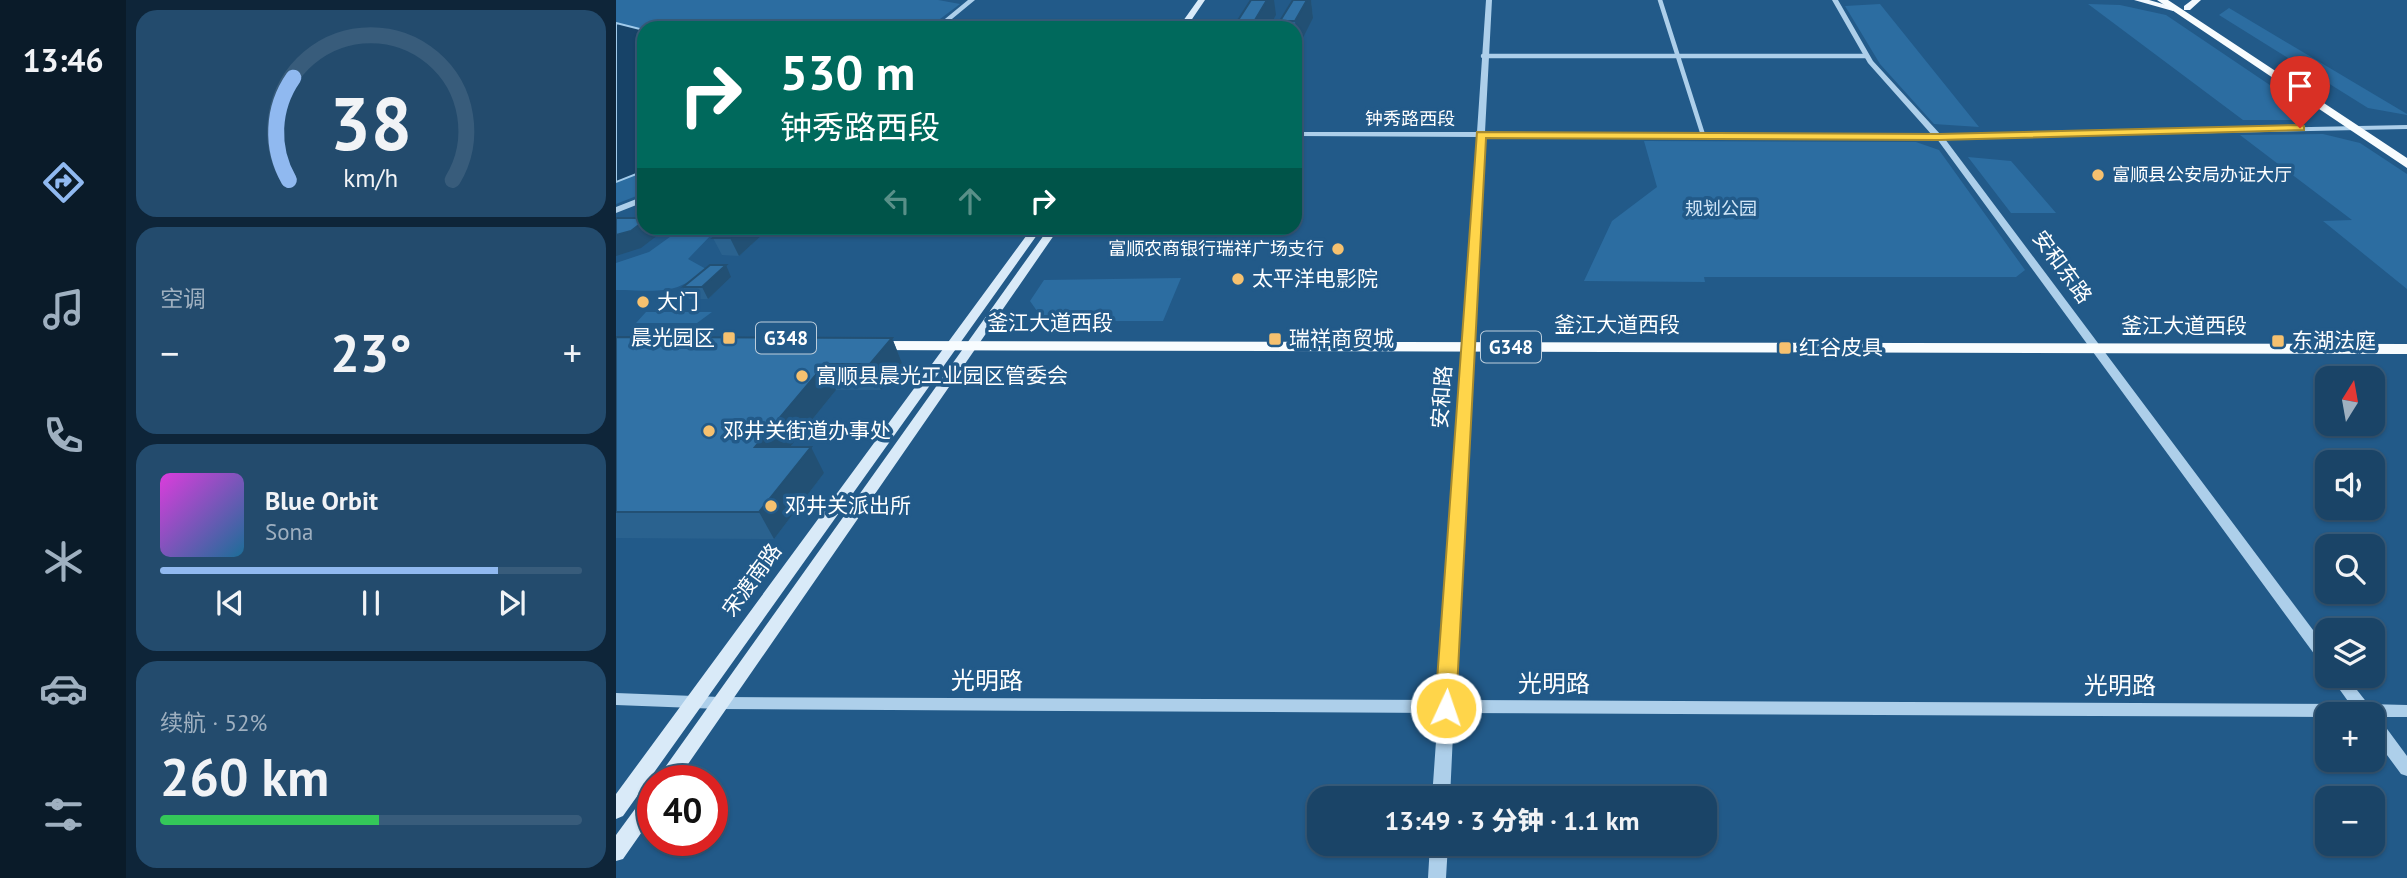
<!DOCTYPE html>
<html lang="zh">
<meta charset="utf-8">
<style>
:root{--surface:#1a4467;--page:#234b6d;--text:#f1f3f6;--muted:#9fb0c0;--line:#385c7b;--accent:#90b9f0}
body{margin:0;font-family:"PT Sans","Noto Sans SC",sans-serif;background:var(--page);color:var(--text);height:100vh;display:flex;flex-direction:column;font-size:26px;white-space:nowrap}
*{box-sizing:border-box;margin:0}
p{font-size:23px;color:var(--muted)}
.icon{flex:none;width:38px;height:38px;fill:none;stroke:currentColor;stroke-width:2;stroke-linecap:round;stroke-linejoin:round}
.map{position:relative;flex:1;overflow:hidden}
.panel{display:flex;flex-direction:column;gap:10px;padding:10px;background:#0e2539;width:490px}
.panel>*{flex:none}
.guide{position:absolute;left:21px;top:21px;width:665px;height:214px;border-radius:21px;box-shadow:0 2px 5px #0004,0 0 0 2px var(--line);background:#00695c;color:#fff;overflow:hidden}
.needle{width:46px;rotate:11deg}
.buttons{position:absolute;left:1699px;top:366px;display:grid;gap:14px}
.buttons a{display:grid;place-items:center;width:70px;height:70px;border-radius:14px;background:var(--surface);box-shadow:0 2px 5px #0004,0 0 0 2px var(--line);font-size:35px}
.speed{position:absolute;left:21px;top:765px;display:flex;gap:14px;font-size:35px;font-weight:700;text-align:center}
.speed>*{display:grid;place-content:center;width:91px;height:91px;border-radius:50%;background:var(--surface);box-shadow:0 2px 5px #0004,0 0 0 2px var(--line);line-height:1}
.speed .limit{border:10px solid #d22;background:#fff;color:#111}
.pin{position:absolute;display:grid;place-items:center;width:60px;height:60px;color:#fff;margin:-72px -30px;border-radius:50% 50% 50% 0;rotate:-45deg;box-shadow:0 0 7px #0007}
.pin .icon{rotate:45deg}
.me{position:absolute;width:77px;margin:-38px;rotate:3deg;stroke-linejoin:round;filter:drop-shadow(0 0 5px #0008)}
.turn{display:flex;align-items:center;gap:24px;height:147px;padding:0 28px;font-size:32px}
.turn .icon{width:91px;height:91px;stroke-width:2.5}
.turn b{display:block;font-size:49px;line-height:60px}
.lanes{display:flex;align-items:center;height:66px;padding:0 28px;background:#0003;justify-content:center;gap:35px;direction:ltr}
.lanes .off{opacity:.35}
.big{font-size:52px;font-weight:800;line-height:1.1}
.panel .card{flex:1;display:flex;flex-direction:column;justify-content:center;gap:10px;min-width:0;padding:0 24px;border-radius:21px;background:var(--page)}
.panel .dial{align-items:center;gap:0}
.dial svg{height:182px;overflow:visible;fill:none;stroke:var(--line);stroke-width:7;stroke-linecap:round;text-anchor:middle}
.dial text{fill:var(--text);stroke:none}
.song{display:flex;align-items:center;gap:21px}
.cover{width:84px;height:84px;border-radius:10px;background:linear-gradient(135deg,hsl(300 70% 55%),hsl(200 70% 35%))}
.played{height:7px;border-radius:4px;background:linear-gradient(90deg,var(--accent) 80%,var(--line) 80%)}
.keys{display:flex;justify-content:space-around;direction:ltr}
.heat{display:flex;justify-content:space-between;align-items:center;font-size:38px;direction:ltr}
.charge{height:10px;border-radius:5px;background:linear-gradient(90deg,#34c759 52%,var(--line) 0)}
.trip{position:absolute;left:691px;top:786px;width:410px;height:70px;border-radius:21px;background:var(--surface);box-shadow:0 2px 5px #0004,0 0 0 2px var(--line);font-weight:800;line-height:70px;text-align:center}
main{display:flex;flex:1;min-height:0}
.menu{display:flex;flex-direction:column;width:126px;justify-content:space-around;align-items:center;background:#0a1b29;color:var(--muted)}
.menu .icon{width:49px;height:49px}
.menu .on{color:var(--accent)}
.menu b{font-size:32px;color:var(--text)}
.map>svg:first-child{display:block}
.green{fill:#2c6da1}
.water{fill:#174368;stroke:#a1cbeb;stroke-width:2}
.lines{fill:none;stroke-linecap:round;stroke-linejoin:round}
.minor{stroke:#adcfea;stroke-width:4.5}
.tertiary{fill:#adcfea;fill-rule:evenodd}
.secondary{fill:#d9eaf8;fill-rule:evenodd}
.primary{fill:#f2f8fe;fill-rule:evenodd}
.trunk{fill:#f8fcfe;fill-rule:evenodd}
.wall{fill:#2a628f}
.shaded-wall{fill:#225074}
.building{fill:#3172a6;stroke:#225074;stroke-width:2}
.route{fill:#ffd54a;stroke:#a68a30;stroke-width:2}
.poi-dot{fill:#f6c16f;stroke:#225a89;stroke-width:2.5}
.labels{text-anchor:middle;stroke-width:7;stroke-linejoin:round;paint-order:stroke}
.far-street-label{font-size:18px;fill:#fff;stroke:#225a89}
.far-poi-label{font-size:18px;fill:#fff;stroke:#225a89;text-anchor:start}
.far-park-label{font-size:18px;fill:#d2e7f8;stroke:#225a89}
.shield{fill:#225a89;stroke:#bdcedc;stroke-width:2}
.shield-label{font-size:19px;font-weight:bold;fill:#fff}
.street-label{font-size:21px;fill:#fff;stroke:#225a89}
.poi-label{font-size:21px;fill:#fff;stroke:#225a89;text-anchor:start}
.near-street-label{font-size:24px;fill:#fff;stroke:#225a89}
</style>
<main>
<nav class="menu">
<b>13:46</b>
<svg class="icon on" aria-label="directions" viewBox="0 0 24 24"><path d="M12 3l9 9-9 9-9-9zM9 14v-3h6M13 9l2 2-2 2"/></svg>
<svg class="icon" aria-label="music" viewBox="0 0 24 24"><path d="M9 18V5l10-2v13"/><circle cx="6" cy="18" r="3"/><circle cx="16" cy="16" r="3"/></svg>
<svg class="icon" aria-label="phone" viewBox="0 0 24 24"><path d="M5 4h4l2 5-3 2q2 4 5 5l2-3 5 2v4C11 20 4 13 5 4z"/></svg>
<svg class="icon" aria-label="climate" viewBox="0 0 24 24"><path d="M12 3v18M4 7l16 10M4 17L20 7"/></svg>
<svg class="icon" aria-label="car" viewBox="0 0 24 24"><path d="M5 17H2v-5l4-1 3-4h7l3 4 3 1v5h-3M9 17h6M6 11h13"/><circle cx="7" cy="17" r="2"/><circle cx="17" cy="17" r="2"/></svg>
<svg class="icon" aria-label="filters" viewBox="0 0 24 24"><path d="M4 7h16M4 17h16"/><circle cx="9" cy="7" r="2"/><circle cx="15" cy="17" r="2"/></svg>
</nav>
<section class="panel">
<div class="card dial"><svg viewBox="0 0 100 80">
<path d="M14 69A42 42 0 1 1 86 69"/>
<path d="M14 69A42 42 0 0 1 16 24" stroke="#90b9f0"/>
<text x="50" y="56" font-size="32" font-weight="700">38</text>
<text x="50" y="72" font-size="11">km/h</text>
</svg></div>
<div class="card"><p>空调</p>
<div class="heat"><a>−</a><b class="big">23°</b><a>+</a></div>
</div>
<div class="card">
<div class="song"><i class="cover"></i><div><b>Blue Orbit</b><p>Sona</p></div></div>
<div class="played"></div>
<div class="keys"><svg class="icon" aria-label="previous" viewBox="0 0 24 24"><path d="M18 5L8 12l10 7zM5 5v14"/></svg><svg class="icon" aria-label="pause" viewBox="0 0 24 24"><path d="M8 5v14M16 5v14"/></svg><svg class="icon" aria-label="next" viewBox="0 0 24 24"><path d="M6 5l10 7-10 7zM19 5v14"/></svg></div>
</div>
<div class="card"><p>续航 · 52%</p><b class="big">260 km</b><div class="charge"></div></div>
</section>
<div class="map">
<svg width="1791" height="878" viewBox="0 0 1791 878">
<rect width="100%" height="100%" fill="#225a89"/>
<path class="green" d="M0 0H322L344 4 312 28 28 30 0 23Z
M1264 4 1363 127 1318 124 1264 64 1229 6Z
M1472 4 1504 5 1550 15 1691 110 1685 120H1627Z
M1613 8 1791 114V115L1752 108 1603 15Z
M1707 134 1744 143 1791 174V289L1707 221 1736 220 1624 135Z
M1028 141 1300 142 1323 150 1409 270 1400 277H1088L1089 282 968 281 996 221 1041 187Z
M1352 157 1395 161 1440 213H1395Z
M28 171V193L0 204V182Z
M84 228 95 230 96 234 72 259 90 269C59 297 39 290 0 290V263L33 252 58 234Z
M565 278 547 321H428L414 301 428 280Z
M30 312H96L81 323H20Z"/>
<path class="water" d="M0 23 28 30V171L0 182Z"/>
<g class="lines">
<path class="minor" d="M1044 0 1087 135
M867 56H1251"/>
<path class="tertiary" d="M352 0H359L325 28H318Z
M870 0H876L869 132 1316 135 1252 63 1216 0H1222L1257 61 1325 135 1791 125V129L1329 139 1712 650V668L1707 666 1321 139 869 137 839 700 1734 704 1714 676H1730L1752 704 1791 705V717H1760L1763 718 1791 756V776L1785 774 1757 736V714H1712V717L838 713 834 798H816L822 713 104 709 0 705V693L104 697 823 700 861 137 679 136V132H861Z
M28 196V202L0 213V207Z
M814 844H832L830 878H812Z"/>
<path class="secondary" d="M582 0H589L570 28H562Z
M416 228H426L7 816 0 819V794Z
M433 228H443L61 780H40Z
M37 791V816L7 859 0 861V835L30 794Z"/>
<path class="primary" d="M1518 0H1533L1561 8 1557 11Z
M1576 0H1585L1574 10H1568V6Z"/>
<path class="trunk" d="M1541 0H1552L1791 158V168Z
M253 341 1791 344V354L247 350 244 346 247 342Z"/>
</g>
<path class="wall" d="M677 0H695L697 18 682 48H679V28H665L664 21Z
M660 15 653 28H620L619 25Z
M146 235 123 256 106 255 97 238Z
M115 277 92 299H73L67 287Z
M0 337 276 338 286 363 265 390H220L174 447 208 473 158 539 0 538Z"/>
<path class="shaded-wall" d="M651 0H658L660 15 653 28H636V25Z
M691 0H695L697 18 682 48 679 21Z
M28 221V228H38L42 235 25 248 0 256V235Z
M127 228H142L146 235 123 256 114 238Z
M110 265 115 277 92 299 86 287Z
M276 338 286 363 265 390 254 364Z
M209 364 220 390 153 473 139 447Z
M195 447 208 473 158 539 143 512Z"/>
<path class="building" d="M635 0H651L636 25H619Z
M677 0H691L679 21H664Z
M0 218H28V221L15 231 0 235Z
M110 228H127L114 238H97Z
M94 265H110L86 287H67Z
M0 337 276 338 254 364H209L139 447H195L143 512H0Z"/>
<path class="route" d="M1684 125 1688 126V130L1323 140 870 138 840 708 837 714 830 717 822 714 819 708 861 132 1323 134Z"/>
<g class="poi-dot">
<circle cx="1482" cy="175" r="7"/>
<circle cx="722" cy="249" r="7"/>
<circle cx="622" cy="279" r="7"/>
<circle cx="27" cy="302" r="7"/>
<rect x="106" y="331" width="14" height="14" rx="3.5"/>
<rect x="652" y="332" width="14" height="14" rx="3.5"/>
<rect x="1655" y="334" width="14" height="14" rx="3.5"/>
<rect x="1162" y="341" width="14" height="14" rx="3.5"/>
<circle cx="186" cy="376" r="7"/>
<circle cx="93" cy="431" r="7"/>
<circle cx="155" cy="506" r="7"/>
</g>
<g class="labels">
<g class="far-street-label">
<text x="794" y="125">钟秀路西段</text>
</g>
<g class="far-poi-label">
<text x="1496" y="181">富顺县公安局办证大厅</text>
<text x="708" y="255" text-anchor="end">富顺农商银行瑞祥广场支行</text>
</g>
<g class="far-park-label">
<text x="1105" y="215">规划公园</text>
</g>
<g class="shield">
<rect x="140" y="322.5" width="60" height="31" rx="5"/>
<rect x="865" y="331.5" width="60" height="31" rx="5"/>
</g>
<g class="shield-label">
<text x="170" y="345">G348</text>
<text x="895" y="354">G348</text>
</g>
<g class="street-label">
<text transform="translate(1446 267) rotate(54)" y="7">安和东路</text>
<text x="434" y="330">釜江大道西段</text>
<text x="1001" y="332">釜江大道西段</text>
<text x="1568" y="333">釜江大道西段</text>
<text transform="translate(826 397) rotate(-86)" y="7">安和路</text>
<text transform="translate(136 580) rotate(-54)" y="7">宋渡南路</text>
</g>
<g class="poi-label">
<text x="636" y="286">太平洋电影院</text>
<text x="41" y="309">大门</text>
<text x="99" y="345" text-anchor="end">晨光园区</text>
<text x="673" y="346">瑞祥商贸城</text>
<text x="1676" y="348">东湖法庭</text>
<text x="1183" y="355">红谷皮具</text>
<text x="200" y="383">富顺县晨光工业园区管委会</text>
<text x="107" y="438">邓井关街道办事处</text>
<text x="169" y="513">邓井关派出所</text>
</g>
<g class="near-street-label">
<text x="371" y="689">光明路</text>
<text x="938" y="692">光明路</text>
<text x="1504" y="694">光明路</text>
</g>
</g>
</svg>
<div class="buttons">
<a><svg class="needle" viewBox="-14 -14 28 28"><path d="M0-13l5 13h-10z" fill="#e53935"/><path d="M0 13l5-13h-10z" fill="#9fb0c0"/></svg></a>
<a><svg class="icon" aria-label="sound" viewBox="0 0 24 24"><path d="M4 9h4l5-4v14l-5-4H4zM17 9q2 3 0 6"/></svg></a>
<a><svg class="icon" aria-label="search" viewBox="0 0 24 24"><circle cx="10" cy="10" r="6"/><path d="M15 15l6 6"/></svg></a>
<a><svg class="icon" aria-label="layers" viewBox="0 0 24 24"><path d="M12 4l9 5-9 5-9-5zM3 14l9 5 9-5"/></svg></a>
<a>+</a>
<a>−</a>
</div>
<div class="speed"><div class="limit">40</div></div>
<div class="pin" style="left:1684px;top:128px;background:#d93025"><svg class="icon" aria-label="arrive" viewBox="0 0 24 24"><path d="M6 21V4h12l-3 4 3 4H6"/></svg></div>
<svg class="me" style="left:830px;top:708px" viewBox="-20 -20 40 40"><circle r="17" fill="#ffd54a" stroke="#fff" stroke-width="3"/><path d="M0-11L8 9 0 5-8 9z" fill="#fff"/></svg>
<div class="trip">13:49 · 3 分钟 · 1.1 km</div>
<div class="guide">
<div class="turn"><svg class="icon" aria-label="right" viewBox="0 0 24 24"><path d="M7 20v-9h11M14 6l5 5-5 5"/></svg><div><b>530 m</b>钟秀路西段</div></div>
<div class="lanes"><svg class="icon off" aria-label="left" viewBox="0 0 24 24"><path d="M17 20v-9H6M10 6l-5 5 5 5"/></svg><svg class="icon off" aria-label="ahead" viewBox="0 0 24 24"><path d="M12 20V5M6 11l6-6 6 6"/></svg><svg class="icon" aria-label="right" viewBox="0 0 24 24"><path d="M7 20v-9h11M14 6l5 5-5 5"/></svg></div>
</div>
</div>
</main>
